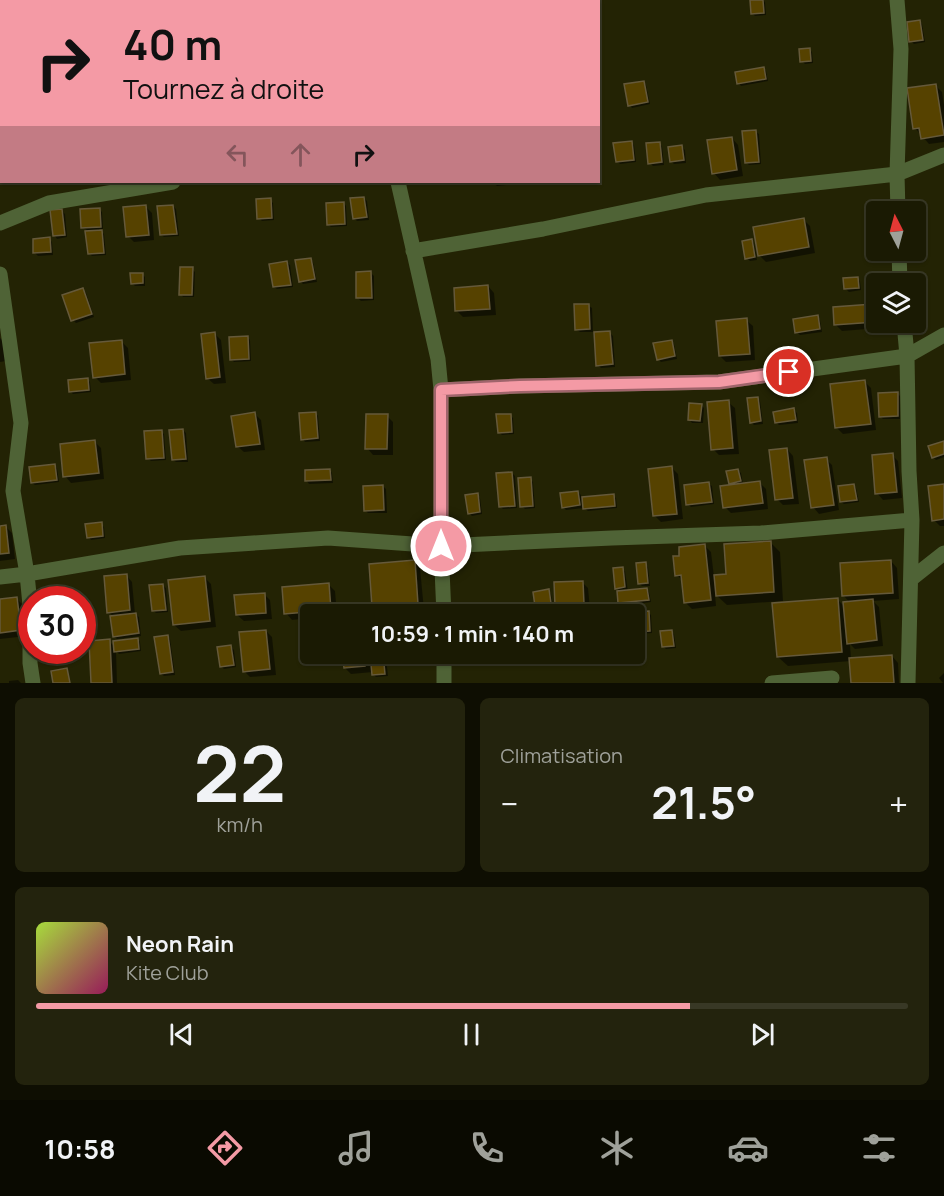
<!DOCTYPE html>
<html lang="fr">
<meta charset="utf-8">
<style>
:root{--surface:#1a1a03;--page:#23230d;--text:#f1f3f6;--muted:#9fa19a;--line:#383825;--accent:#f49aa5}
body{margin:0;font-family:Manrope,sans-serif;background:var(--page);color:var(--text);height:100vh;display:flex;flex-direction:column;font-size:22px;white-space:nowrap}
*{box-sizing:border-box;margin:0}
p{font-size:20px;color:var(--muted)}
.icon{flex:none;width:33px;height:33px;fill:none;stroke:currentColor;stroke-width:2;stroke-linecap:round;stroke-linejoin:round}
.map{position:relative;height:683px;overflow:hidden}
.sheet{display:flex;flex-direction:column;gap:15px;padding:15px;background:#0e0e02;flex:1}
.sheet>*{flex:none}
.guide{position:absolute;left:0px;top:0px;width:600px;height:183px;box-shadow:0 2px 4px #0004,0 0 0 2px var(--line);background:#f49aa5;color:#111;overflow:hidden}
.needle{width:39px;rotate:354deg}
.buttons{position:absolute;left:866px;top:201px;display:grid;gap:12px}
.buttons a{display:grid;place-items:center;width:60px;height:60px;border-radius:6px;background:var(--surface);box-shadow:0 2px 4px #0004,0 0 0 2px var(--line);font-size:30px}
.speed{position:absolute;left:18px;top:586px;display:flex;gap:12px;font-size:30px;font-weight:700;text-align:center}
.speed>*{display:grid;place-content:center;width:78px;height:78px;border-radius:50%;background:var(--surface);box-shadow:0 2px 4px #0004,0 0 0 2px var(--line);line-height:1}
.speed .limit{border:9px solid #d22;background:#fff;color:#111}
.pin{position:absolute;display:grid;place-items:center;width:51px;height:51px;color:#fff;margin:-26px;border:3px solid #fff;border-radius:50%;box-shadow:0 2px 6px #0007}
.me{position:absolute;width:66px;margin:-33px;rotate:0deg;stroke-linejoin:round;filter:drop-shadow(0 0 4px #0008)}
.turn{display:flex;align-items:center;gap:21px;height:126px;padding:0 24px;font-size:27px}
.turn .icon{width:78px;height:78px;stroke-width:2.5}
.turn b{display:block;font-size:42px;line-height:51px}
.lanes{display:flex;align-items:center;height:57px;padding:0 24px;background:#0003;justify-content:center;gap:30px;direction:ltr}
.lanes .off{opacity:.35}
.big{font-size:45px;font-weight:700;line-height:1.1}
.sheet .tile{flex:1;display:flex;flex-direction:column;justify-content:center;gap:9px;min-width:0;padding:0 21px;border-radius:9px;background:var(--page)}
.sheet .dial{align-items:center;gap:0}
.dial b{font-size:78px;line-height:1}
.song{display:flex;align-items:center;gap:18px}
.cover{width:72px;height:72px;border-radius:9px;background:linear-gradient(135deg,hsl(80 70% 55%),hsl(330 70% 35%))}
.played{height:6px;border-radius:3px;background:linear-gradient(90deg,var(--accent) 75%,var(--line) 75%)}
.keys{display:flex;justify-content:space-around;direction:ltr}
.heat{display:flex;justify-content:space-between;align-items:center;font-size:33px;direction:ltr}
.sheet .tiles{flex:1;display:grid;gap:15px;grid-template-columns:1fr 1fr}
.tile:last-child{grid-column:span 2}
.trip{position:absolute;left:300px;top:604px;width:345px;height:60px;border-radius:6px;background:var(--surface);box-shadow:0 2px 4px #0004,0 0 0 2px var(--line);font-weight:700;line-height:60px;text-align:center}
.menu{display:flex;height:96px;justify-content:space-around;align-items:center;background:#0a0a01;color:var(--muted)}
.menu .icon{width:42px;height:42px}
.menu .current{color:var(--accent)}
.menu b{font-size:27px;color:var(--text)}
.map>svg:first-child{display:block}
.shadow{fill:#0007}
.building{fill:#564200;stroke:#65593a;stroke-width:1.5}
.lines{fill:none;stroke-linecap:round;stroke-linejoin:round}
.minor{stroke:#4f6336;stroke-width:15}
.route-casing{stroke:#9f646b;stroke-width:15}
.route{stroke:#f49aa5;stroke-width:10}
</style>
<div class="map">
<svg width="944" height="683" viewBox="0 0 944 683">
<rect width="100%" height="100%" fill="#232304"/>
<path class="shadow" d="M73 0H90V2H74Z
M449 0H461V2H449Z
M751 0H763L765 2 766 15 755 16 752 13Z
M920 22 922 24 925 42 914 44 911 41Z
M809 50 812 52 813 63 805 64 802 61Z
M764 69 766 71 768 81 741 86 739 83Z
M0 76H2V115H0Z
M644 82 646 85 650 104 632 108 630 105Z
M935 85 942 92 944 105V142L929 144 915 128Z
M756 132 759 134 761 164 749 165 746 162Z
M732 138 738 145 743 176 720 180 714 173Z
M631 142 634 145 636 162 620 164 618 162Z
M659 143 662 146 664 165 653 166 650 163Z
M682 147 685 150 686 163 674 164 671 161Z
M451 182H474V183H453Z
M492 182H530L497 186Z
M364 198 367 201 369 220 357 221 354 218Z
M270 200 273 203 274 220 262 221 259 218Z
M344 203 346 206 347 226 331 227 328 224Z
M173 206 176 209 179 236 164 237 161 235Z
M146 207 152 213 154 240 134 242 128 236Z
M99 209 102 212 103 229H99L104 234 106 255 92 256 89 253 87 230 82 227Z
M62 211 65 214 67 237 57 239 55 236Z
M803 219 810 226 815 253 766 262 759 255Z
M49 239 52 242 53 255 38 256 35 253Z
M751 240 754 243 757 260 750 261 747 258Z
M310 259 313 262 317 282 303 284 300 281Z
M287 263 290 265 293 287 277 289 274 287Z
M192 269 195 272 194 297H183L181 294Z
M371 273 374 276V300L361 301 358 298Z
M142 274 145 277V286H135L132 283Z
M857 278 860 281 861 290 849 292 846 289Z
M488 286 494 293 496 315 463 317 457 311Z
M83 290 86 293 94 317 76 323 73 320Z
M589 306 592 308 593 332H580L577 330Z
M872 306 876 309V322H880V328L842 331 836 325Z
M817 317 820 320 822 332 800 335 797 332Z
M746 320 753 326 755 360 726 362 720 356Z
M610 333 613 336 615 367 601 368 598 365Z
M215 334 221 340 226 383 214 384 207 378Z
M0 338 5 343 6 361 0 362Z
M248 338 250 340 251 361 234 362 231 359Z
M121 341 128 348 131 380 101 383 95 377Z
M672 341 674 344 677 359 661 362 658 359Z
M87 379 90 382 91 392 73 394 70 391Z
M865 382 871 388 876 430 843 434 837 428Z
M897 393 900 396V419H883L880 416Z
M758 398 760 401 763 424 754 425 751 422Z
M728 402 735 408 739 454 719 455 713 449Z
M701 405 704 408 703 423H692L690 420Z
M794 410 797 413 798 423 779 425 776 422Z
M315 413 318 416 320 441 305 442 303 439Z
M255 414 261 420 265 450 244 452 237 446Z
M510 415 513 418 514 434 502 435 499 432Z
M387 416 393 422V455H373L367 448Z
M183 430 186 433 188 462H176L173 460Z
M161 432 164 434 166 460 151 461 148 458Z
M95 442 101 448 104 479 71 483 65 476Z
M944 443V457L936 460 933 457Z
M787 449 793 456 799 504 783 505 777 499Z
M892 455 898 461 902 498 883 500 877 493Z
M826 459 832 465 839 510 819 514 813 507Z
M54 465 57 468 59 482 35 485 32 483Z
M672 468 678 474 683 519 661 522 654 515Z
M330 470 332 473 333 483 309 484 307 481Z
M738 470 741 473 743 484 759 482 766 489 768 509 731 513 725 507 733 486 730 483Z
M512 473 515 476 517 508 503 509 500 506Z
M530 479 533 482 535 508 525 509 522 506Z
M709 484 712 486 714 504 691 507 688 504Z
M854 485 856 488 859 502 844 504 841 502Z
M383 486 386 489 387 513H368L366 511Z
M944 486V526H940L934 520Z
M578 492 581 495 582 507 613 496 616 498 617 508 588 511 584 508 566 510 563 507Z
M477 495 480 498 482 514 472 516 469 513Z
M101 524 104 527 105 538 91 540 89 537Z
M6 527 12 533 15 559 0 561V528Z
M770 542 780 552 783 601 727 605 715 594 716 606 692 609 685 602 684 582 677 575 681 557 705 546 711 552 714 577 728 576Z
M414 561 420 568 424 610 380 613 374 607Z
M891 561 897 568 899 599 873 601 879 607 883 646 855 649 850 644 851 659 892 656 898 663 899 683H852L851 661 788 666 778 657 838 600 845 607 850 603 844 596Z
M645 564 648 567 650 586H642L640 584Z
M622 569 625 571 628 592 647 589 649 592 651 602 623 606 620 603 621 592 617 588Z
M126 575 132 582 135 614 139 617 141 636 117 639 114 636V617L109 612Z
M205 578 211 584 216 627 181 631 174 625Z
M582 582 588 588 590 609 563 611 557 605Z
M329 585 335 591 337 615H310V618L292 620 286 613Z
M163 586 166 588 168 612 156 613 153 610Z
M549 591 551 594 553 606 540 608 537 605Z
M264 594 270 600 272 619 244 621 237 615Z
M17 599 23 605 27 636 0 639V601Z
M648 612 651 615 652 633 639 634 636 631Z
M266 631 272 637 276 675 250 677 244 671Z
M671 631 674 634 676 648 666 649 663 646Z
M167 636 170 639 175 675 164 676 161 674Z
M138 639 140 642 141 651 119 654 116 651 117 683H93L91 642 109 641 115 647Z
M231 647 234 650 236 667 224 669 221 666Z
M349 654H369V656L383 654 386 657 388 676 376 677 373 674V672L351 674 345 668Z
M944 673V683H943L939 678Z
M18 680 21 683H9V681Z"/>
<path class="building" d="M750 0H763L764 13 751 14Z
M920 20 923 40 909 42 907 22Z
M810 48 811 61 800 62 799 49Z
M764 67 766 79 737 84 735 72Z
M644 81 648 102 628 106 624 84Z
M936 84 944 135 921 139 919 128 913 129 907 88Z
M756 130 759 162 745 163 742 131Z
M732 137 737 170 712 174 707 140Z
M632 141 634 160 616 162 613 143Z
M660 142 662 162 648 164 646 143Z
M682 145 684 160 670 162 668 147Z
M364 197 367 217 353 219 350 198Z
M271 198 272 218 257 219 256 199Z
M344 202 345 224 327 225 326 203Z
M146 205 149 235 126 237 123 207Z
M173 205 177 234 160 235 157 206Z
M100 208 101 227 81 228 80 209Z
M62 209 65 235 53 236 50 210Z
M804 218 809 247 758 256 753 227Z
M102 230 104 253 88 254 85 231Z
M50 237 51 252 33 253V239Z
M752 239 755 257 745 259 742 241Z
M311 258 315 279 299 282 295 260Z
M287 261 291 285 273 287 269 264Z
M180 267H193L192 295H179Z
M371 271 372 298H356V272Z
M130 273H143V283L131 284Z
M858 277 859 288 844 289 843 278Z
M488 285 490 309 455 311 454 288Z
M83 288 92 314 71 321 62 295Z
M574 304H589L590 329 575 330Z
M873 304 875 322 834 325 833 307Z
M818 315 820 329 795 333 793 319Z
M747 318 750 354 719 356 716 321Z
M610 331 613 364 596 366 594 332Z
M215 332 220 377 206 379 201 334Z
M248 336 249 359 230 360 229 337Z
M122 340 125 374 93 378 89 343Z
M672 340 675 356 657 360 653 343Z
M88 378 89 390 69 392 68 380Z
M865 380 871 424 835 428 830 384Z
M898 392V416L879 417 878 393Z
M758 397 761 421 750 423 747 398Z
M729 400 733 448 711 450 707 402Z
M689 403 702 404 700 421 688 420Z
M794 408 796 420 775 423 773 412Z
M255 412 260 444 236 447 231 416Z
M316 412 318 438 301 440 299 413Z
M366 414H388L387 449H365Z
M496 414H511L512 432 498 433Z
M183 429 186 459 172 460 169 430Z
M162 430 164 458 146 459 144 431Z
M95 440 99 473 63 477 60 444Z
M944 441V454L932 458 928 446Z
M787 448 793 498 775 500 769 450Z
M893 453 897 492 875 494 872 455Z
M827 457 834 505 811 508 804 460Z
M55 464 57 480 31 483 29 467Z
M672 466 677 514 653 516 648 469Z
M330 469 331 480 305 481V470Z
M738 469 741 481 729 484 726 471Z
M512 472 515 506 499 507 496 473Z
M531 477 533 506 520 507 518 478Z
M760 481 763 503 723 508 720 486Z
M709 482 712 502 686 505 684 485Z
M854 484 857 500 840 502 838 486Z
M944 484V519L932 521 928 486Z
M383 485 384 510 364 511 363 486Z
M578 491 580 505 562 508 560 493Z
M478 493 480 512 468 514 465 495Z
M614 494 615 506 583 509 582 497Z
M102 522 103 536 87 538 85 524Z
M6 525 9 553 0 554V526Z
M771 541 774 592 716 596 714 575 726 574 724 544Z
M705 544 711 600 684 603 681 575 675 576 673 556H679V547Z
M415 560 418 604 372 607 369 564Z
M891 560 893 593 842 596 840 563Z
M646 562 648 583 638 584 636 563Z
M623 567 625 587 615 589 613 568Z
M127 574 130 610 107 613 104 576Z
M205 576 210 621 173 625 168 580Z
M583 581 584 604 555 606 554 582Z
M329 583 331 610 284 614 282 587Z
M163 584 166 610 152 611 149 585Z
M647 588 649 600 618 603 617 591Z
M549 589 551 603 535 606 533 592Z
M265 593 266 613 236 615 234 595Z
M17 597 21 630 0 633V599Z
M838 598 842 652 777 657 772 603Z
M873 599 877 640 847 644 843 602Z
M649 611 650 631 634 632V615H633V612Z
M136 613 139 633 113 637 110 616Z
M266 630 270 669 243 672 239 632Z
M672 630 674 646 662 647 660 631Z
M168 635 173 672 160 674 154 637Z
M138 638 139 649 114 652 113 641Z
M110 639 112 683H91L89 641Z
M231 645 234 665 220 667 217 647Z
M342 654H364L365 666 344 668Z
M370 654H383L385 674 372 675Z
M892 655 894 683H851L849 658Z
M67 668 70 683H53L51 671Z"/>
<g class="lines">
<path class="minor" d="M358 0V2
M897 0 901 49 897 174 898 212
M213 2 222 0
M0 44H2
M398 182 438 359 441 390V546L444 615
M0 223 49 203 173 182
M899 250 900 284
M413 251 543 229 706 195 897 174 944 155
M0 274 21 423 13 491 27 574 30 605V663L33 683
M904 322 907 356 909 471 912 520 908 683
M441 390 520 386 719 382 907 356 944 335
M0 577 27 574 180 548 328 538 441 546 612 538 761 533 912 520
M911 579 944 553
M444 654V683
M772 683 832 678"/>
</g>
<g class="lines">
<defs>
<path id="route" d="M441 546V390L520 386 719 382 789 372"/>
</defs>
<use href="#route" class="route-casing"/>
<use href="#route" class="route"/>
</g>
</svg>
<div class="buttons">
<a><svg class="needle" viewBox="-14 -14 28 28"><path d="M0-13l5 13h-10z" fill="#e53935"/><path d="M0 13l5-13h-10z" fill="#9fa19a"/></svg></a>
<a><svg class="icon" aria-label="layers" viewBox="0 0 24 24"><path d="M12 4l9 5-9 5-9-5zM3 14l9 5 9-5"/></svg></a>
</div>
<div class="speed"><div class="limit">30</div></div>
<div class="pin" style="left:789px;top:372px;background:#d93025"><svg class="icon" aria-label="arrive" viewBox="0 0 24 24"><path d="M6 21V4h12l-3 4 3 4H6"/></svg></div>
<svg class="me" style="left:441px;top:546px" viewBox="-20 -20 40 40"><circle r="17" fill="#f49aa5" stroke="#fff" stroke-width="3"/><path d="M0-11L8 9 0 5-8 9z" fill="#fff"/></svg>
<div class="trip">10:59 · 1 min · 140 m</div>
<div class="guide">
<div class="turn"><svg class="icon" aria-label="right" viewBox="0 0 24 24"><path d="M7 20v-9h11M14 6l5 5-5 5"/></svg><div><b>40 m</b>Tournez à droite</div></div>
<div class="lanes"><svg class="icon off" aria-label="left" viewBox="0 0 24 24"><path d="M17 20v-9H6M10 6l-5 5 5 5"/></svg><svg class="icon off" aria-label="ahead" viewBox="0 0 24 24"><path d="M12 20V5M6 11l6-6 6 6"/></svg><svg class="icon" aria-label="right" viewBox="0 0 24 24"><path d="M7 20v-9h11M14 6l5 5-5 5"/></svg></div>
</div>
</div>
<section class="sheet">
<div class="tiles">
<div class="tile dial"><b>22</b><p>km/h</p></div>
<div class="tile"><p>Climatisation</p>
<div class="heat"><a>−</a><b class="big">21.5°</b><a>+</a></div>
</div>
<div class="tile">
<div class="song"><i class="cover"></i><div><b>Neon Rain</b><p>Kite Club</p></div></div>
<div class="played"></div>
<div class="keys"><svg class="icon" aria-label="previous" viewBox="0 0 24 24"><path d="M18 5L8 12l10 7zM5 5v14"/></svg><svg class="icon" aria-label="pause" viewBox="0 0 24 24"><path d="M8 5v14M16 5v14"/></svg><svg class="icon" aria-label="next" viewBox="0 0 24 24"><path d="M6 5l10 7-10 7zM19 5v14"/></svg></div>
</div>
</div>
</section>
<nav class="menu">
<b>10:58</b>
<svg class="icon current" aria-label="directions" viewBox="0 0 24 24"><path d="M12 3l9 9-9 9-9-9zM9 14v-3h6M13 9l2 2-2 2"/></svg>
<svg class="icon" aria-label="music" viewBox="0 0 24 24"><path d="M9 18V5l10-2v13"/><circle cx="6" cy="18" r="3"/><circle cx="16" cy="16" r="3"/></svg>
<svg class="icon" aria-label="phone" viewBox="0 0 24 24"><path d="M5 4h4l2 5-3 2q2 4 5 5l2-3 5 2v4C11 20 4 13 5 4z"/></svg>
<svg class="icon" aria-label="climate" viewBox="0 0 24 24"><path d="M12 3v18M4 7l16 10M4 17L20 7"/></svg>
<svg class="icon" aria-label="car" viewBox="0 0 24 24"><path d="M5 17H2v-5l4-1 3-4h7l3 4 3 1v5h-3M9 17h6M6 11h13"/><circle cx="7" cy="17" r="2"/><circle cx="17" cy="17" r="2"/></svg>
<svg class="icon" aria-label="filters" viewBox="0 0 24 24"><path d="M4 7h16M4 17h16"/><circle cx="9" cy="7" r="2"/><circle cx="15" cy="17" r="2"/></svg>
</nav>
